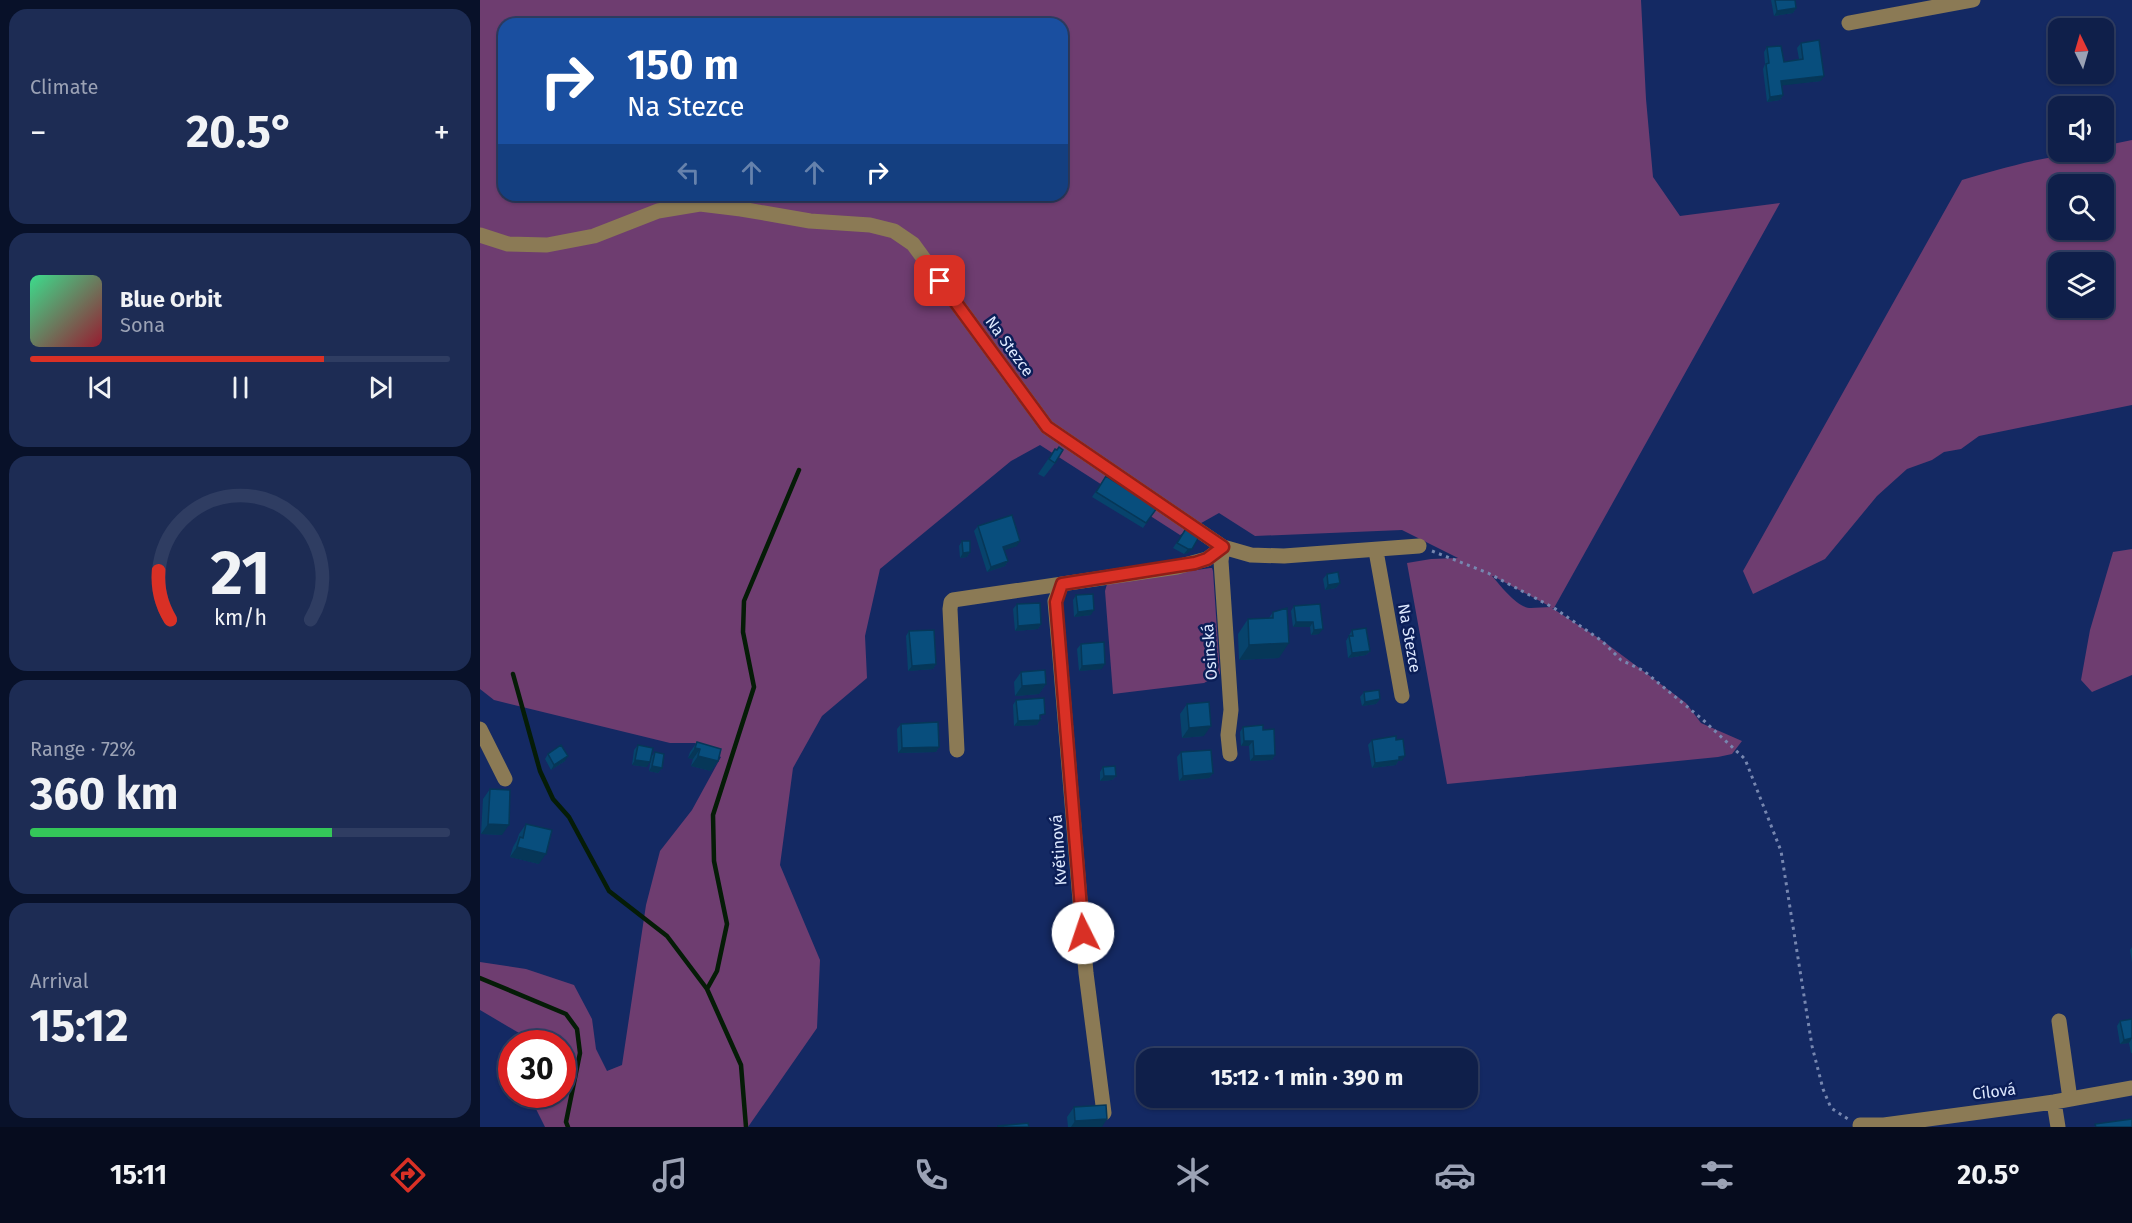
<!DOCTYPE html>
<meta charset="utf-8">
<style>
:root{--surface:#0f1f4a;--page:#1d2c54;--text:#f1f3f6;--muted:#9ba2b5;--line:#2f3d62;--accent:#d93025}
body{margin:0;font-family:"Fira Sans",sans-serif;background:var(--page);color:var(--text);height:100vh;display:flex;flex-direction:column;font-size:22px;white-space:nowrap}
*{box-sizing:border-box;margin:0}
p{font-size:20px;color:var(--muted)}
.icon{flex:none;width:33px;height:33px;fill:none;stroke:currentColor;stroke-width:2;stroke-linecap:round;stroke-linejoin:round}
.map{position:relative;flex:1;overflow:hidden}
.details{display:flex;flex-direction:column;gap:9px;padding:9px;background:#081129;width:480px}
.details>*{flex:none}
.guide{position:absolute;left:18px;top:18px;width:570px;height:183px;border-radius:18px;box-shadow:0 2px 4px #0004,0 0 0 2px var(--line);background:#1a4fa0;color:#fff;overflow:hidden}
.needle{width:39px;rotate:355deg}
.tools{position:absolute;left:1568px;top:18px;display:grid;gap:12px}
.tools a{display:grid;place-items:center;width:66px;height:66px;border-radius:12px;background:var(--surface);box-shadow:0 2px 4px #0004,0 0 0 2px var(--line);font-size:30px}
.speed{position:absolute;left:18px;top:1030px;display:flex;gap:12px;font-size:30px;font-weight:700;text-align:center}
.speed>*{display:grid;place-content:center;width:78px;height:78px;border-radius:50%;background:var(--surface);box-shadow:0 2px 4px #0004,0 0 0 2px var(--line);line-height:1}
.speed .limit{border:9px solid #d22;background:#fff;color:#111}
.pin{position:absolute;display:grid;place-items:center;width:51px;height:51px;color:#fff;margin:-26px;border-radius:12px;box-shadow:0 3px 9px #0006}
.me{position:absolute;width:66px;margin:-33px;rotate:356deg;stroke-linejoin:round;filter:drop-shadow(0 0 4px #0008)}
.turn{display:flex;align-items:center;gap:21px;height:126px;padding:0 30px;font-size:27px}
.turn .icon{width:78px;height:78px;stroke-width:2.5}
.turn b{display:block;font-size:42px;line-height:51px}
.lanes{display:flex;align-items:center;height:57px;padding:0 30px;background:#0003;justify-content:center;gap:30px;direction:ltr}
.lanes .off{opacity:.35}
.big{font-size:45px;font-weight:700;line-height:1.1}
.details .tile{flex:1;display:flex;flex-direction:column;justify-content:center;gap:9px;min-width:0;padding:0 21px;border-radius:18px;background:var(--page)}
.details .dial{align-items:center;gap:0}
.dial svg{height:156px;overflow:visible;fill:none;stroke:var(--line);stroke-width:7;stroke-linecap:round;text-anchor:middle}
.dial text{fill:var(--text);stroke:none}
.song{display:flex;align-items:center;gap:18px}
.cover{width:72px;height:72px;border-radius:9px;background:linear-gradient(135deg,hsl(150 70% 55%),hsl(350 70% 35%))}
.played{height:6px;border-radius:3px;background:linear-gradient(90deg,var(--accent) 70%,var(--line) 70%)}
.keys{display:flex;justify-content:space-around;direction:ltr}
.heat{display:flex;justify-content:space-between;align-items:center;font-size:33px;direction:ltr}
.charge{height:9px;border-radius:4px;background:linear-gradient(90deg,#34c759 72%,var(--line) 0)}
.trip{position:absolute;left:656px;top:1048px;width:342px;height:60px;border-radius:18px;background:var(--surface);box-shadow:0 2px 4px #0004,0 0 0 2px var(--line);font-weight:700;line-height:60px;text-align:center}
.tab-bar{display:flex;height:96px;justify-content:space-around;align-items:center;background:#060c1e;color:var(--muted)}
.tab-bar .icon{width:42px;height:42px}
.tab-bar .active{color:var(--accent)}
.tab-bar b{font-size:27px;color:var(--text)}
main{display:flex;flex:1;min-height:0}
.map>svg:first-child{display:block}
.green{fill:#6e3d70;fill-rule:evenodd}
.lines{fill:none;stroke-linecap:round;stroke-linejoin:round}
.stream{stroke:#051c07;stroke-width:4.5}
.path{stroke:#7787b0;stroke-width:3;stroke-dasharray:3 4.5;stroke-linecap:butt}
.minor{stroke:#8b7a55;stroke-width:15}
.wall{fill:#07436c}
.shaded-wall{fill:#063758}
.building{fill:#084e7d;stroke:#063758;stroke-width:1.5}
.route-casing{stroke:#8d1f18;stroke-width:15}
.route{stroke:#d93025;stroke-width:10}
.labels{text-anchor:middle;stroke-width:5;stroke-linejoin:round;paint-order:stroke}
.street-label{font-size:16px;fill:#dee9ff;stroke:#0b1e57}
</style>
<main>
<section class="details">
<div class="tile"><p>Climate</p>
<div class="heat"><a>−</a><b class="big">20.5°</b><a>+</a></div>
</div>
<div class="tile">
<div class="song"><i class="cover"></i><div><b>Blue Orbit</b><p>Sona</p></div></div>
<div class="played"></div>
<div class="keys"><svg class="icon" aria-label="previous" viewBox="0 0 24 24"><path d="M18 5L8 12l10 7zM5 5v14"/></svg><svg class="icon" aria-label="pause" viewBox="0 0 24 24"><path d="M8 5v14M16 5v14"/></svg><svg class="icon" aria-label="next" viewBox="0 0 24 24"><path d="M6 5l10 7-10 7zM19 5v14"/></svg></div>
</div>
<div class="tile dial"><svg viewBox="0 0 100 80">
<path d="M14 69A42 42 0 1 1 86 69"/>
<path d="M14 69A42 42 0 0 1 8 44" stroke="#d93025"/>
<text x="50" y="56" font-size="32" font-weight="700">21</text>
<text x="50" y="72" font-size="11">km/h</text>
</svg></div>
<div class="tile"><p>Range · 72%</p><b class="big">360 km</b><div class="charge"></div></div>
<div class="tile"><p>Arrival</p><b class="big">15:12</b></div>
</section>
<div class="map">
<svg width="1652" height="1127" viewBox="0 0 1652 1127">
<rect width="100%" height="100%" fill="#142963"/>
<path class="green" d="M0 0H1161L1166 99 1173 177 1200 216 1300 203 1074 608H1072L1123 641 1206 703 1221 723 1262 741 1252 754 1238 757 967 784 927 563 951 559 978 558 922 530 775 536 739 513 700 535 560 445 531 461 400 569 385 636 387 678 342 716 313 768 300 865 340 960 337 1028 268 1127H65L54 1105V1095H82V1044H51V1040L0 1010V962L46 969 94 985 112 1019 116 1049 127 1071 142 1065 166 905 180 851 212 810 241 757 215 743H190L14 700 0 689ZM24 24H582V195H24ZM1012 576H1013L1071 607C1064 607 1057 608 1051 608 1037 608 1021 586 1012 576Z
M1652 140V405L1499 436 1481 449 1464 452 1452 460 1427 469 1397 496 1345 559 1273 594 1263 571 1482 180C1525 167 1578 152 1623 152V146ZM1578 184H1623V230H1578ZM1623 262V308H1578V262Z
M1652 549V675L1612 692 1601 680 1610 630 1633 552Z
M730 568H732L733 571 740 674 724 683 633 694 625 591 627 584Z"/>
<g class="lines">
<path class="stream" d="M33 674 60 771 73 799 89 817 129 891 187 936 227 989 261 1065 266 1127
M0 978 86 1014 97 1029 100 1053 86 1122 88 1127
M227 989 237 971 247 924 234 861 233 815 274 687 263 632 264 601 319 470"/>
<path class="path" d="M952 551 1008 573 1074 608 1122 641 1141 660 1164 671 1222 719 1265 759 1301 851 1332 1046 1343 1089 1351 1108 1368 1119"/>
<path class="minor" d="M1369 23 1493 0
M0 235 28 244 67 245 114 236 178 211 220 204 261 209 330 221 390 225 414 231 433 244 567 427 743 547 771 555 804 556 939 546
M743 547 741 561 751 710 748 735 750 754
M896 551 922 696
M582 584 575 601 579 646 606 973 624 1113
M0 729 25 779
M477 750 470 609 471 602 473 600 697 567 727 559 743 547
M1579 1021 1590 1099
M1574 1102 1578 1127
M1380 1125H1404L1574 1102 1652 1088"/>
</g>
<path class="wall" d="M1291 0H1315L1316 8 1313 13 1294 16Z
M1321 43 1341 81 1302 85 1303 95 1300 100 1287 102 1283 69 1285 64 1284 52 1287 47 1304 62 1319 59 1317 48Z
M575 449V463L564 477 558 474Z
M626 476 677 508 663 528 612 497Z
M498 526 537 546 524 550 528 561 525 566 507 572 494 531Z
M707 527 708 553 704 554 693 548Z
M482 541 490 552 487 557 480 558 479 546Z
M847 574 860 583 856 588 845 590 843 579Z
M596 595 611 615 594 617 593 600Z
M537 604 561 624 558 629 535 631 533 609Z
M840 604 839 634 831 635 830 627H813L811 611 814 606Z
M793 612 799 658 759 660 758 634 768 619 789 618Z
M872 630 890 651 886 655 868 658 866 641Z
M429 631 456 664 453 669 428 671 426 636Z
M601 644 622 669 599 671 597 649Z
M541 672 566 684 559 694 535 696 534 682Z
M884 692 900 699 896 704 882 706 880 697Z
M536 700 562 719H560L557 725 534 726 533 705Z
M707 704 724 736 702 738 700 714Z
M421 724 459 747 456 752 418 753 417 729Z
M763 727 783 730 795 755 792 760 770 761 769 746H761L760 732Z
M892 740 922 761H918L916 765 892 768 888 745Z
M217 742 238 761 231 771 211 766 213 759 208 758 210 752Z
M158 745 167 767 152 765 154 750Z
M175 752 182 768 178 773 169 771 171 757Z
M701 752 733 773 729 778 699 781 697 757Z
M68 754 85 761 71 770 65 759Z
M623 767 636 776 632 780 620 781V772Z
M10 789 22 835 1 834 3 799Z
M46 824 59 864 30 857 33 847 37 840 39 834Z
M1652 947V963L1650 950Z
M1652 1019V1053H1651L1649 1043 1640 1044 1637 1026 1640 1021Z
M594 1107 622 1127H588L587 1117Z"/>
<path class="shaded-wall" d="M1316 8 1313 13 1294 16 1297 11Z
M1344 76 1341 81 1298 86 1301 81Z
M1303 95 1300 100 1287 102 1290 97Z
M540 541 537 546 520 552 523 547Z
M708 549H712L708 553 704 554Z
M490 552 487 557 480 558 483 553Z
M528 561 525 566 507 572 511 567Z
M860 583 856 588 845 590 848 585Z
M614 610 611 615 594 617 598 612Z
M816 622H833L830 627H813Z
M561 624 558 629 535 631 538 626Z
M843 629 839 634 831 635 834 630Z
M809 643 799 658 759 660 769 645Z
M890 651 886 655 868 658 872 653Z
M456 664 453 669 428 671 432 666Z
M625 664 622 669 599 671 602 666Z
M566 684 559 694 535 696 542 686Z
M900 699 896 704 882 706 885 702Z
M560 720 557 725 534 726 538 721Z
M731 726 724 736 702 738 709 728Z
M764 741H773L769 746H761Z
M459 747 456 752 418 753 422 748Z
M215 748 220 749 213 759 208 758Z
M795 755 792 760 770 761 774 756Z
M88 756 85 761 71 770 74 765Z
M218 756 238 761 231 771 211 766Z
M925 756 922 761H918L916 765 892 768 895 763Z
M155 760 170 762 167 767 152 765Z
M172 766 182 768 178 773 169 771Z
M733 773 729 778 699 781 703 776Z
M624 776H636L632 780 620 781Z
M8 824 29 825 22 835 1 834Z
M37 847 66 854 59 864 30 857Z
M1652 1038 1649 1043 1640 1044 1644 1040Z
M627 1119 622 1127H591L595 1121Z"/>
<path class="building" d="M1295 0H1315L1316 8 1297 11Z
M1339 40 1344 76 1301 81 1303 95 1290 97 1286 64 1289 63 1287 47 1301 46 1304 62 1323 59 1321 43Z
M579 447 583 450 575 463 569 459 575 449 577 450Z
M626 476 677 508 666 523 616 492Z
M532 515 540 541 523 547 528 561 511 567 498 526Z
M707 527 720 535 712 549H708L697 543Z
M482 541H490V552L483 553Z
M858 572 860 583 848 585 847 574Z
M613 594 614 610 598 612 596 595Z
M560 603 561 624 538 626 537 604Z
M840 604 843 629 834 630 833 622H816L814 606Z
M807 608 809 643 769 645 768 619 793 618V612Z
M886 628 890 651 872 653 869 636H873L872 630Z
M454 630 456 664 432 666 429 631Z
M624 642 625 664 602 666 601 644Z
M565 670 566 684 542 686 541 672Z
M899 690 900 699 885 702 884 692Z
M564 698 565 714 560 715V720L538 721 536 700Z
M729 702 731 726 709 728 707 704Z
M458 722 459 747 422 748 421 724Z
M783 725V730L794 729 795 755 774 756 773 741H764L763 727Z
M916 736V740L923 739 925 756 919 757V760L895 763 892 740Z
M217 742 241 749 238 761 218 756 220 749 215 748Z
M81 745 88 756 74 765 68 754Z
M158 745 173 748 170 762 155 760Z
M731 750 733 773 703 776 701 752Z
M175 752 184 754 182 768 172 766Z
M635 766 636 776H624L623 767Z
M10 789 30 790 29 825 8 824Z
M46 824 72 830 66 854 37 847 40 837 43 838Z
M1652 1019V1038L1644 1040 1640 1021Z
M626 1105 627 1119 595 1121 594 1107Z
M1652 1119V1127H1616L1615 1124Z
M548 1123 549 1127H518V1126Z"/>
<g class="lines">
<defs>
<path id="route" d="M460 281 567 427 743 547 727 559 715 563 582 584 576 602 603 933"/>
</defs>
<use href="#route" class="route-casing"/>
<use href="#route" class="route"/>
</g>
<g class="labels">
<g class="street-label">
<text transform="translate(530 346) rotate(54)" y="6">Na Stezce</text>
<text transform="translate(930 638) rotate(80)" y="6">Na Stezce</text>
<text transform="translate(729 652) rotate(-94)" y="6">Osinská</text>
<text transform="translate(578 850) rotate(-94)" y="6">Květinová</text>
<text transform="translate(1514 1091) rotate(-7)" y="6">Cílová</text>
</g>
</g>
</svg>
<div class="tools">
<a><svg class="needle" viewBox="-14 -14 28 28"><path d="M0-13l5 13h-10z" fill="#e53935"/><path d="M0 13l5-13h-10z" fill="#9ba2b5"/></svg></a>
<a><svg class="icon" aria-label="sound" viewBox="0 0 24 24"><path d="M4 9h4l5-4v14l-5-4H4zM17 9q2 3 0 6"/></svg></a>
<a><svg class="icon" aria-label="search" viewBox="0 0 24 24"><circle cx="10" cy="10" r="6"/><path d="M15 15l6 6"/></svg></a>
<a><svg class="icon" aria-label="layers" viewBox="0 0 24 24"><path d="M12 4l9 5-9 5-9-5zM3 14l9 5 9-5"/></svg></a>
</div>
<div class="speed"><div class="limit">30</div></div>
<div class="pin" style="left:460px;top:281px;background:#d93025"><svg class="icon" aria-label="arrive" viewBox="0 0 24 24"><path d="M6 21V4h12l-3 4 3 4H6"/></svg></div>
<svg class="me" style="left:603px;top:933px" viewBox="-20 -20 40 40"><circle r="19" fill="#fff"/><path d="M0-13L10 11 0 6-10 11z" fill="#d93025"/></svg>
<div class="trip">15:12 · 1 min · 390 m</div>
<div class="guide">
<div class="turn"><svg class="icon" aria-label="right" viewBox="0 0 24 24"><path d="M7 20v-9h11M14 6l5 5-5 5"/></svg><div><b>150 m</b>Na Stezce</div></div>
<div class="lanes"><svg class="icon off" aria-label="left" viewBox="0 0 24 24"><path d="M17 20v-9H6M10 6l-5 5 5 5"/></svg><svg class="icon off" aria-label="ahead" viewBox="0 0 24 24"><path d="M12 20V5M6 11l6-6 6 6"/></svg><svg class="icon off" aria-label="ahead" viewBox="0 0 24 24"><path d="M12 20V5M6 11l6-6 6 6"/></svg><svg class="icon" aria-label="right" viewBox="0 0 24 24"><path d="M7 20v-9h11M14 6l5 5-5 5"/></svg></div>
</div>
</div>
</main>
<nav class="tab-bar">
<b>15:11</b>
<svg class="icon active" aria-label="directions" viewBox="0 0 24 24"><path d="M12 3l9 9-9 9-9-9zM9 14v-3h6M13 9l2 2-2 2"/></svg>
<svg class="icon" aria-label="music" viewBox="0 0 24 24"><path d="M9 18V5l10-2v13"/><circle cx="6" cy="18" r="3"/><circle cx="16" cy="16" r="3"/></svg>
<svg class="icon" aria-label="phone" viewBox="0 0 24 24"><path d="M5 4h4l2 5-3 2q2 4 5 5l2-3 5 2v4C11 20 4 13 5 4z"/></svg>
<svg class="icon" aria-label="climate" viewBox="0 0 24 24"><path d="M12 3v18M4 7l16 10M4 17L20 7"/></svg>
<svg class="icon" aria-label="car" viewBox="0 0 24 24"><path d="M5 17H2v-5l4-1 3-4h7l3 4 3 1v5h-3M9 17h6M6 11h13"/><circle cx="7" cy="17" r="2"/><circle cx="17" cy="17" r="2"/></svg>
<svg class="icon" aria-label="filters" viewBox="0 0 24 24"><path d="M4 7h16M4 17h16"/><circle cx="9" cy="7" r="2"/><circle cx="15" cy="17" r="2"/></svg>
<b>20.5°</b>
</nav>
